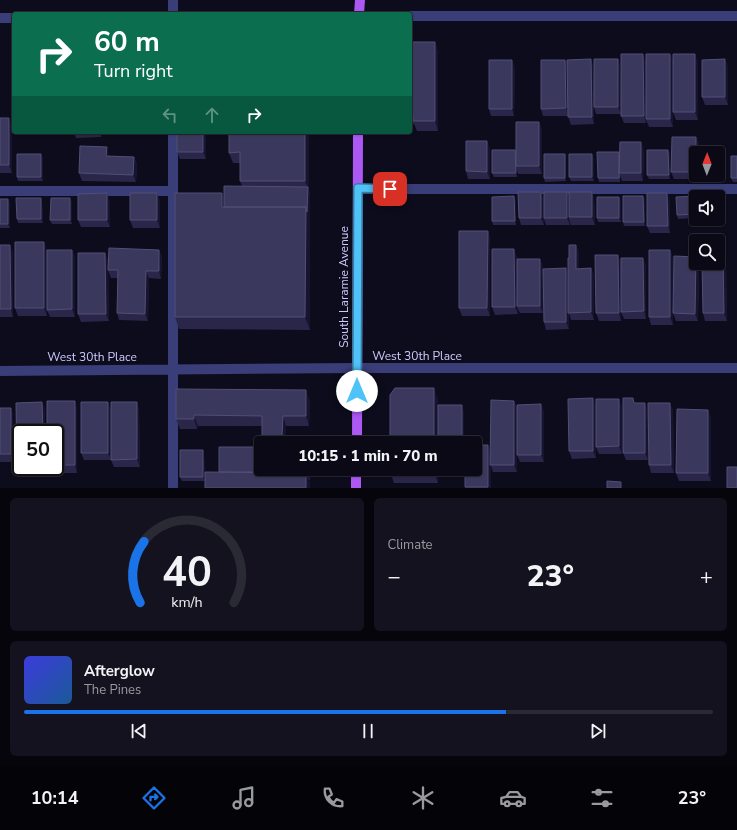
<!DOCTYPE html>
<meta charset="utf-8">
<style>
:root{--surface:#0a0915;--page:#13121e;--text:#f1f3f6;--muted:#999aa0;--line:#2a2a34;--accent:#1a73e8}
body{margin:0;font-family:"Nunito Sans",sans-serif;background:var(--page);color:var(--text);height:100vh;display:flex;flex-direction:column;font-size:15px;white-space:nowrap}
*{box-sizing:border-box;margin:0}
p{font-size:13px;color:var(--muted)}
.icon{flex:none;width:22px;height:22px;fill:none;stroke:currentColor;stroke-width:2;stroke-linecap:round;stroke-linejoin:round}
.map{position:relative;height:488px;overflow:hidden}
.sheet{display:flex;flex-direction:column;gap:10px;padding:10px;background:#06050c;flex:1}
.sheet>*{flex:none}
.guide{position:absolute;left:12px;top:12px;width:400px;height:122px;border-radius:4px;box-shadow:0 1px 3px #0004,0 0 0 1px var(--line);background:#0b6e4f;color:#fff;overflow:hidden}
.needle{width:26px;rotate:1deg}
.buttons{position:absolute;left:689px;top:146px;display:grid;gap:8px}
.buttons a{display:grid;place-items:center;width:36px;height:36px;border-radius:4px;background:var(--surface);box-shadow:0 1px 3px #0004,0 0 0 1px var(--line);font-size:20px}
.speed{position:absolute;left:12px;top:424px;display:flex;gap:8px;font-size:20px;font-weight:700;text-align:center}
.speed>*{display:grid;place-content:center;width:52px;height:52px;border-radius:50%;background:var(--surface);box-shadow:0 1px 3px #0004,0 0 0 1px var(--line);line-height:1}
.speed .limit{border:2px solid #111;border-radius:6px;background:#fff;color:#111}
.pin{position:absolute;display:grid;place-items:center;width:34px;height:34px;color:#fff;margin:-17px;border-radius:8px;box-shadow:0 2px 6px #0006}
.me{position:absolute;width:44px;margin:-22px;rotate:0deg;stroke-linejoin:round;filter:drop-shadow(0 0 3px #0008)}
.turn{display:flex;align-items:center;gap:14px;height:84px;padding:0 16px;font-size:18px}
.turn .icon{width:52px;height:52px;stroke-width:2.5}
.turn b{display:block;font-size:28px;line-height:34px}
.lanes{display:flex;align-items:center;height:38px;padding:0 16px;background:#0003;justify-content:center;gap:20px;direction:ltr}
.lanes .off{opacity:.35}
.big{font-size:30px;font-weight:800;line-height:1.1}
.sheet .tile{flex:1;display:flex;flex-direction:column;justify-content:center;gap:6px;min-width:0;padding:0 14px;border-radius:6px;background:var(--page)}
.sheet .dial{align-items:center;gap:0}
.dial svg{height:104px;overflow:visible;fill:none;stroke:var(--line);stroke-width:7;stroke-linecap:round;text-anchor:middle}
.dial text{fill:var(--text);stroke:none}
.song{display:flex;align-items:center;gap:12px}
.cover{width:48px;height:48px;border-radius:6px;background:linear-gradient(135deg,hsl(240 70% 55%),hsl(210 70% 35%))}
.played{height:4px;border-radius:2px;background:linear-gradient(90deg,var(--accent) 70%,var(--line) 70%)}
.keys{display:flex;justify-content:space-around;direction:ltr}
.heat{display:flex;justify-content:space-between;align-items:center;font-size:22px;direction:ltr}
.sheet .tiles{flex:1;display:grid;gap:10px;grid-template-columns:1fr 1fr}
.tile:last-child{grid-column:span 2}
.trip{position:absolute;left:254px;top:436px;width:228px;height:40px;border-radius:4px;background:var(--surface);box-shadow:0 1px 3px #0004,0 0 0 1px var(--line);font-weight:800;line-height:40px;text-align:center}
.tabs{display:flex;height:64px;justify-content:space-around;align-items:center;background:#040408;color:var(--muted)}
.tabs .icon{width:28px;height:28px}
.tabs .on{color:var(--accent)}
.tabs b{font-size:18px;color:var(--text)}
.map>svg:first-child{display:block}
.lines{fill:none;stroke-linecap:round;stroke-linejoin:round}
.minor{stroke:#3a3e78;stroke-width:10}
.major{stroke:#ab58f5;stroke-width:10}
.wall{fill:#292649}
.shaded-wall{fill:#17142f}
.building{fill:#3b385d;stroke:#514f76}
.route-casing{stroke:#337fa1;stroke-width:10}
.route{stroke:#4fc3f7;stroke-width:7}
.labels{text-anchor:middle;stroke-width:4;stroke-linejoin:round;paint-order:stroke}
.street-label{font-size:12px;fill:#cbcafc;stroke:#0d0c1c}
</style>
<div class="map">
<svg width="737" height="488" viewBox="0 0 737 488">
<rect width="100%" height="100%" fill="#0d0c1c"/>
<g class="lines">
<path class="minor" d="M173 0V14
M410 16H737
M0 18H14
M173 132V488
M358 189H737
M0 191H173
M0 371 357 368H737"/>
<path class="major" d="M359 14 360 0
M357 443 358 132
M356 488V469"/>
</g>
<path class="wall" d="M410 42H435L438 52V131H417L414 124H410Z
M670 54 673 61V127H649L646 120V123H624L621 116 646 61Z
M591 59 593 67 594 91 618 59 620 66 621 114H596L594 107V124L571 125 568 116H543L541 109 565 60 567 65Z
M725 59 728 67V105H705L702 97Z
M698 62V120H676L673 112Z
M515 67 514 116H491L489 109Z
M0 118 12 126V173H0Z
M539 122 542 130V174H518L517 170V177H494L492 173 515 150Z
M18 132H45V135H19Z
M74 132H101V137L76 138Z
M203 132H205L206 134V159H180L177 152Z
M229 132H309V191L310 195V330L179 329 175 317 224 198 242 186 240 181V163H233L229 153Z
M696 137 699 144V153H696V175H698V179H674L671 172Z
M490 149V179H468L466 171Z
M644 150 643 181H622L620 176V182H599L598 178 619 152Z
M668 150 670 154V179H649L647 175Z
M565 154 566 158V181L545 182 544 178Z
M109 155V156L134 157 137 164 136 182 82 181 79 173Z
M737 156V182H733L731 178Z
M43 158V181H18L17 177Z
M594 158V181H571L569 177Z
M567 192 569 198 592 192 594 199 595 225H571L569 219 570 225H546L544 219V225H521L519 218 544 199Z
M157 193 160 201V228H133L130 220Z
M514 196 516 200V225H493L492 221Z
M643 196 645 200V226H624L623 222Z
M696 196V218L678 219 677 215Z
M619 197 621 201V222H598L597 218Z
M41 198 42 202 43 223H18L17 219Z
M0 199 10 203V228H0Z
M670 200V233H650L647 226Z
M110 201V227H81L78 220Z
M72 202V224H52L50 220Z
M488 231 490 239V316H462L459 308Z
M0 245 13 253V317H0Z
M576 245 579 253V269L591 268 594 276V320H571L569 313V329L546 330 544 322 568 275 569 258Z
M47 250H72L75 258V317H50L47 310V279V316H18L15 308Z
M159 250 162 257 161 279 149 278 148 321 119 320 117 313 118 278H111L108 270 109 321 81 322 78 314 105 253 108 260V270Z
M670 250 673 258V325H651L649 317Z
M723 253 726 261 727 321H705L703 313Z
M517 257V259L543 266V313H520L517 307 518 314 495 315 492 307Z
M643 258 646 266V319H624L621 312V321H599L596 313 621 262V304Z
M699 264 698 321H676L673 313Z
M176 389 310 400 309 426H286V443H264L262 436V426H198L197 429H180L176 419Z
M593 398 596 406V458L572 459 569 451Z
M514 401 517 408V472H493L491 466V488H465V487L490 452Z
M42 402 45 410V433H21V467H45V474H20L17 467 16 403Z
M670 403 673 411 674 473H651L649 465Z
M541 404 544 412V462H520L517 455Z
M622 406V454H599L596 447Z
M0 408H11L13 415 14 462H0Z
M77 408V473H50L48 467H55V433Z
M139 409 140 467H114L111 460H84L81 453 111 410V457Z
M648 411V460H626L623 453Z
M711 417V481H679L676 473Z
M203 450 204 454 205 481H182L180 477Z
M261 469H310V480H308L310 483 219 472Z
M390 469H438V483H394L390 472Z"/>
<path class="shaded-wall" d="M435 42 438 52V131L435 121Z
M643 54 646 61V123L644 116Z
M670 54 673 61V127L670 119Z
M695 54 698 62V120L695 112Z
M591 59 593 67 594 124 592 117Z
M618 59 620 66 621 114 618 107Z
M725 59 728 67V105L725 97Z
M512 60 515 67 514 116 512 109Z
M565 60 568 67V116L566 108Z
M9 118 12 126V173L9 165Z
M539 122 542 130V174L539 166Z
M203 132H205L206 134V159L203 152Z
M305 132H309V191L310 195V330L305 317 306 207 308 188 305 181Z
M696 137 699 144V153H696V173Z
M487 141 490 149V179L487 172Z
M641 142 644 150 643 181 641 173Z
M107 147 109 155V163L106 156Z
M668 150 670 154V179L669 175Z
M41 154 43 158V181L41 177Z
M565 154 566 158V181L565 178Z
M592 154 594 158V181L592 177Z
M134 157 137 164 136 182 133 175Z
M516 166 517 170V177L516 173Z
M541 192 544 199V225L541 218Z
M567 192 569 199V219L570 225 567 218Z
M592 192 594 199 595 225 592 217Z
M107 193 110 201V227L107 220Z
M157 193 160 201V228L157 220Z
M222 193 226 206V212L222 207Z
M667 193 670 200V233L668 226Z
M514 196 516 200V225L515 221Z
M643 196 645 200V226L644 222Z
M619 197 621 201V222L619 218Z
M41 198 42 202 43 223 41 219Z
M70 198 72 202V224L70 220Z
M8 199 10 203V228L8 224Z
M488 231 490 239V316L487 308Z
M44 242 47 250V316L44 308Z
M10 245 13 253V317L11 309Z
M576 245 579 253V276L576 269Z
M514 249 517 257V307L518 314 515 307Z
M72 250 75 258V317L72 309Z
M159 250 162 257 161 279 159 271Z
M670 250 673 258V325L670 317Z
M105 253 108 260 109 321 106 314Z
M723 253 726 261 727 321 724 313Z
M618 255 621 262V321L619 313Z
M643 258 646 266V319L644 311Z
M540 259 543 266V313L540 306Z
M696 263H699V264L698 321 695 314Z
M566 268 568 276 569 329 566 322Z
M591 268 594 276V320L591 312Z
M146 271 149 278 148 321 145 314Z
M434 388 438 399V443H434Z
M306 390 310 400 309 426 306 416Z
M593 398 596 406V458L593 451Z
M619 399 622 406V454L619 446Z
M75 401 77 408V473L75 465Z
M514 401 517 408V472L514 465Z
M42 402 45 410V433H43Z
M108 402 111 410V460L108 453Z
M137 402 139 409 140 467 137 459Z
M645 403 648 411V460L645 453Z
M670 403 673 411 674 473 671 465Z
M541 404 544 412V462L541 455Z
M462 405 464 412V443H462Z
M11 408 13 415 14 462 11 454Z
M708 410 711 417V481L708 473Z
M194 415 198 426 197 429 194 419Z
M283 416 286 426V443H285L282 436Z
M488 445 491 453V488H488Z
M203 450 204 454 205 481 203 477Z
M43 467H45V474Z
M307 469H310V480L307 472Z
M434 469H438V483L434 472Z
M306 473 310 483V488H306Z"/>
<path class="building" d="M410 42H435V121H413V114H410Z
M621 54H643L644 116H621Z
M646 54H670V119H646Z
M673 54H695V112H673Z
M591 59 592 117H568L567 60Z
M594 59H618V107H594Z
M725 59V97H702V60Z
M489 60H512V109H489Z
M541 60H565L566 108 541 109Z
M0 118H9V165H0Z
M516 122H539V166H516Z
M177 132H203V152H177Z
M229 132H305V181H240V152L229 153Z
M672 137H696V172H671Z
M466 141H487V172L466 171Z
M620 142H641V173H619Z
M80 146 107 147 106 156 134 157 133 175 79 173Z
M492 150H515L516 173H492Z
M647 150H668L669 175H647Z
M597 152H619V178H598Z
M17 154H41V177H17Z
M544 154H565V178H544Z
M569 154H592V177H569Z
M731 156H737V178H731Z
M224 186 308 187 307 212 306 207H224Z
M518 192H541V218H519Z
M544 192H567V218H544Z
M569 192H592V217H569Z
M107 193V220H78V194Z
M130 193H157V220H130Z
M175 193H222V207H306L305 317H175Z
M647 193H667L668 226H647Z
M514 196 515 221H492V197Z
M623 196H643L644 222H623Z
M696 196V214L677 215 676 197Z
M597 197H619V218H597Z
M16 198H41V219H17Z
M51 198H70V220H50Z
M0 199H8V224H0Z
M459 231H488L487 308H459Z
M15 242H44V308H15Z
M0 245H10L11 309H0Z
M569 245H576V269L591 268V312L568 313V258H569Z
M109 248 159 250V271H146L145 314 117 313 118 270H108Z
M492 249H514L515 307H492Z
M47 250H72V309L47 310Z
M649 250H670V317H649Z
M78 253H105L106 314H78Z
M718 253H723L724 313H703L702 263H718Z
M595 255H618L619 313H596Z
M674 256 696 257 695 314 673 313Z
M621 258H643L644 311 621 312Z
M517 259H540V306H517Z
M566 268V322H544L543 269Z
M395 388H434V443H390V395Z
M176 389 306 390V416H283L282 436H262V416L194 415V419H176Z
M593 398V451H569L568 399Z
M623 398H633L634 403H645V453H623Z
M596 399H619V446L596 447Z
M491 400 514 401V465H490Z
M47 401H75V465H55V433H47Z
M42 402 43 433H21V467H17L16 403Z
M81 402H108V453H81Z
M111 402H137V459L111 460Z
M648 403H670L671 465H649Z
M541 404V455H517V405Z
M438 405H462V443H438Z
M0 408H11V454H0Z
M677 409 708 410V473H676Z
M475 445H488V487H465V469H475Z
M219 447H261V469H307V472H219Z
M180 450H203V477H180Z
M727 467H737V488H727Z
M390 469H434V472H390Z
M205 472 306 473V488H205Z
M607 481 621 482V488H607Z"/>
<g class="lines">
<defs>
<path id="route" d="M357 391 358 188 390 189"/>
</defs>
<use href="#route" class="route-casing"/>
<use href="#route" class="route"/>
</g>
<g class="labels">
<g class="street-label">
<text transform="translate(344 287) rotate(-90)" y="4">South Laramie Avenue</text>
<text x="417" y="360">West 30th Place</text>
<text x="92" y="361">West 30th Place</text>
</g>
</g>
</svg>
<div class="buttons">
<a><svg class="needle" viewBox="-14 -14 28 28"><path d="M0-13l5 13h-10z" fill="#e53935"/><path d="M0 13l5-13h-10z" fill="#999aa0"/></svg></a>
<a><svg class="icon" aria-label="sound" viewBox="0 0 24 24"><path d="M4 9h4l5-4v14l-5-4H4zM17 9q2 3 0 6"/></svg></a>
<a><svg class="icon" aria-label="search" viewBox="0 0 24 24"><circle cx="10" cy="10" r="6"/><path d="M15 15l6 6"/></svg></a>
</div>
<div class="speed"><div class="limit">50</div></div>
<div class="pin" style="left:390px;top:189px;background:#d93025"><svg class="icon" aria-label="arrive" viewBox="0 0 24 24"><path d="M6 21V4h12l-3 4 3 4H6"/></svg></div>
<svg class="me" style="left:357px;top:391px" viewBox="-20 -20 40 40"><circle r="19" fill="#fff"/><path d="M0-13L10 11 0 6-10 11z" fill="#4fc3f7"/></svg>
<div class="trip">10:15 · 1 min · 70 m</div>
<div class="guide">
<div class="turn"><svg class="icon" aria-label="right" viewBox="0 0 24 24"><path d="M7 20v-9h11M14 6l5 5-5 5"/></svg><div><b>60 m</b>Turn right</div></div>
<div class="lanes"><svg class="icon off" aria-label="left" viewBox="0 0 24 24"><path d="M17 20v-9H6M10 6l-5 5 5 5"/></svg><svg class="icon off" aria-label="ahead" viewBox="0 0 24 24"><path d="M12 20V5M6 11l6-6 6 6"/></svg><svg class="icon" aria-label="right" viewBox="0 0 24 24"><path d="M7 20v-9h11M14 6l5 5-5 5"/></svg></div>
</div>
</div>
<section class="sheet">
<div class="tiles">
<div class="tile dial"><svg viewBox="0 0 100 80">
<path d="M14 69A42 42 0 1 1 86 69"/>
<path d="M14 69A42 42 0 0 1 17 22" stroke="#1a73e8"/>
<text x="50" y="56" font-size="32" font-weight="700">40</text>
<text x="50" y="72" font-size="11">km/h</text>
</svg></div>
<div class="tile"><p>Climate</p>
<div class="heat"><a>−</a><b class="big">23°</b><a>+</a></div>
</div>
<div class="tile">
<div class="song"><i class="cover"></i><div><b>Afterglow</b><p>The Pines</p></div></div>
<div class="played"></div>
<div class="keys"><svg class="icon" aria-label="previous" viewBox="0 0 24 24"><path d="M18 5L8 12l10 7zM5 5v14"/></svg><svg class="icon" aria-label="pause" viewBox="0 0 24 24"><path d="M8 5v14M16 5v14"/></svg><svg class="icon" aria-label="next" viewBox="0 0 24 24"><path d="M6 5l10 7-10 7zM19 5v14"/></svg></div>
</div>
</div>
</section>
<nav class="tabs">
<b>10:14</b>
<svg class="icon on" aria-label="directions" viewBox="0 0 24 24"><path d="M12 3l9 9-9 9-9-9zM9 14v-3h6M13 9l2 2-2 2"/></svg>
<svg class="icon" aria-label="music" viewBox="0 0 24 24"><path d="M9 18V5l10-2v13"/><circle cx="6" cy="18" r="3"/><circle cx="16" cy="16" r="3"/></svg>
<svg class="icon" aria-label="phone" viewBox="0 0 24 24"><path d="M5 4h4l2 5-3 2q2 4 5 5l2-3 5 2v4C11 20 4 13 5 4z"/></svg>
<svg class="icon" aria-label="climate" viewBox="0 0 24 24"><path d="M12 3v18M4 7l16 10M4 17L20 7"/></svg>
<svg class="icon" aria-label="car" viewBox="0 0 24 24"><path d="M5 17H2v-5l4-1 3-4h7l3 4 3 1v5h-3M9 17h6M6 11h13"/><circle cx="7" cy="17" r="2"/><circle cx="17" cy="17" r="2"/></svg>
<svg class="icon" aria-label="filters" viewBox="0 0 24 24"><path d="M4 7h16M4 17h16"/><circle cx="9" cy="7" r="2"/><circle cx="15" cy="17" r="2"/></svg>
<b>23°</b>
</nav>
